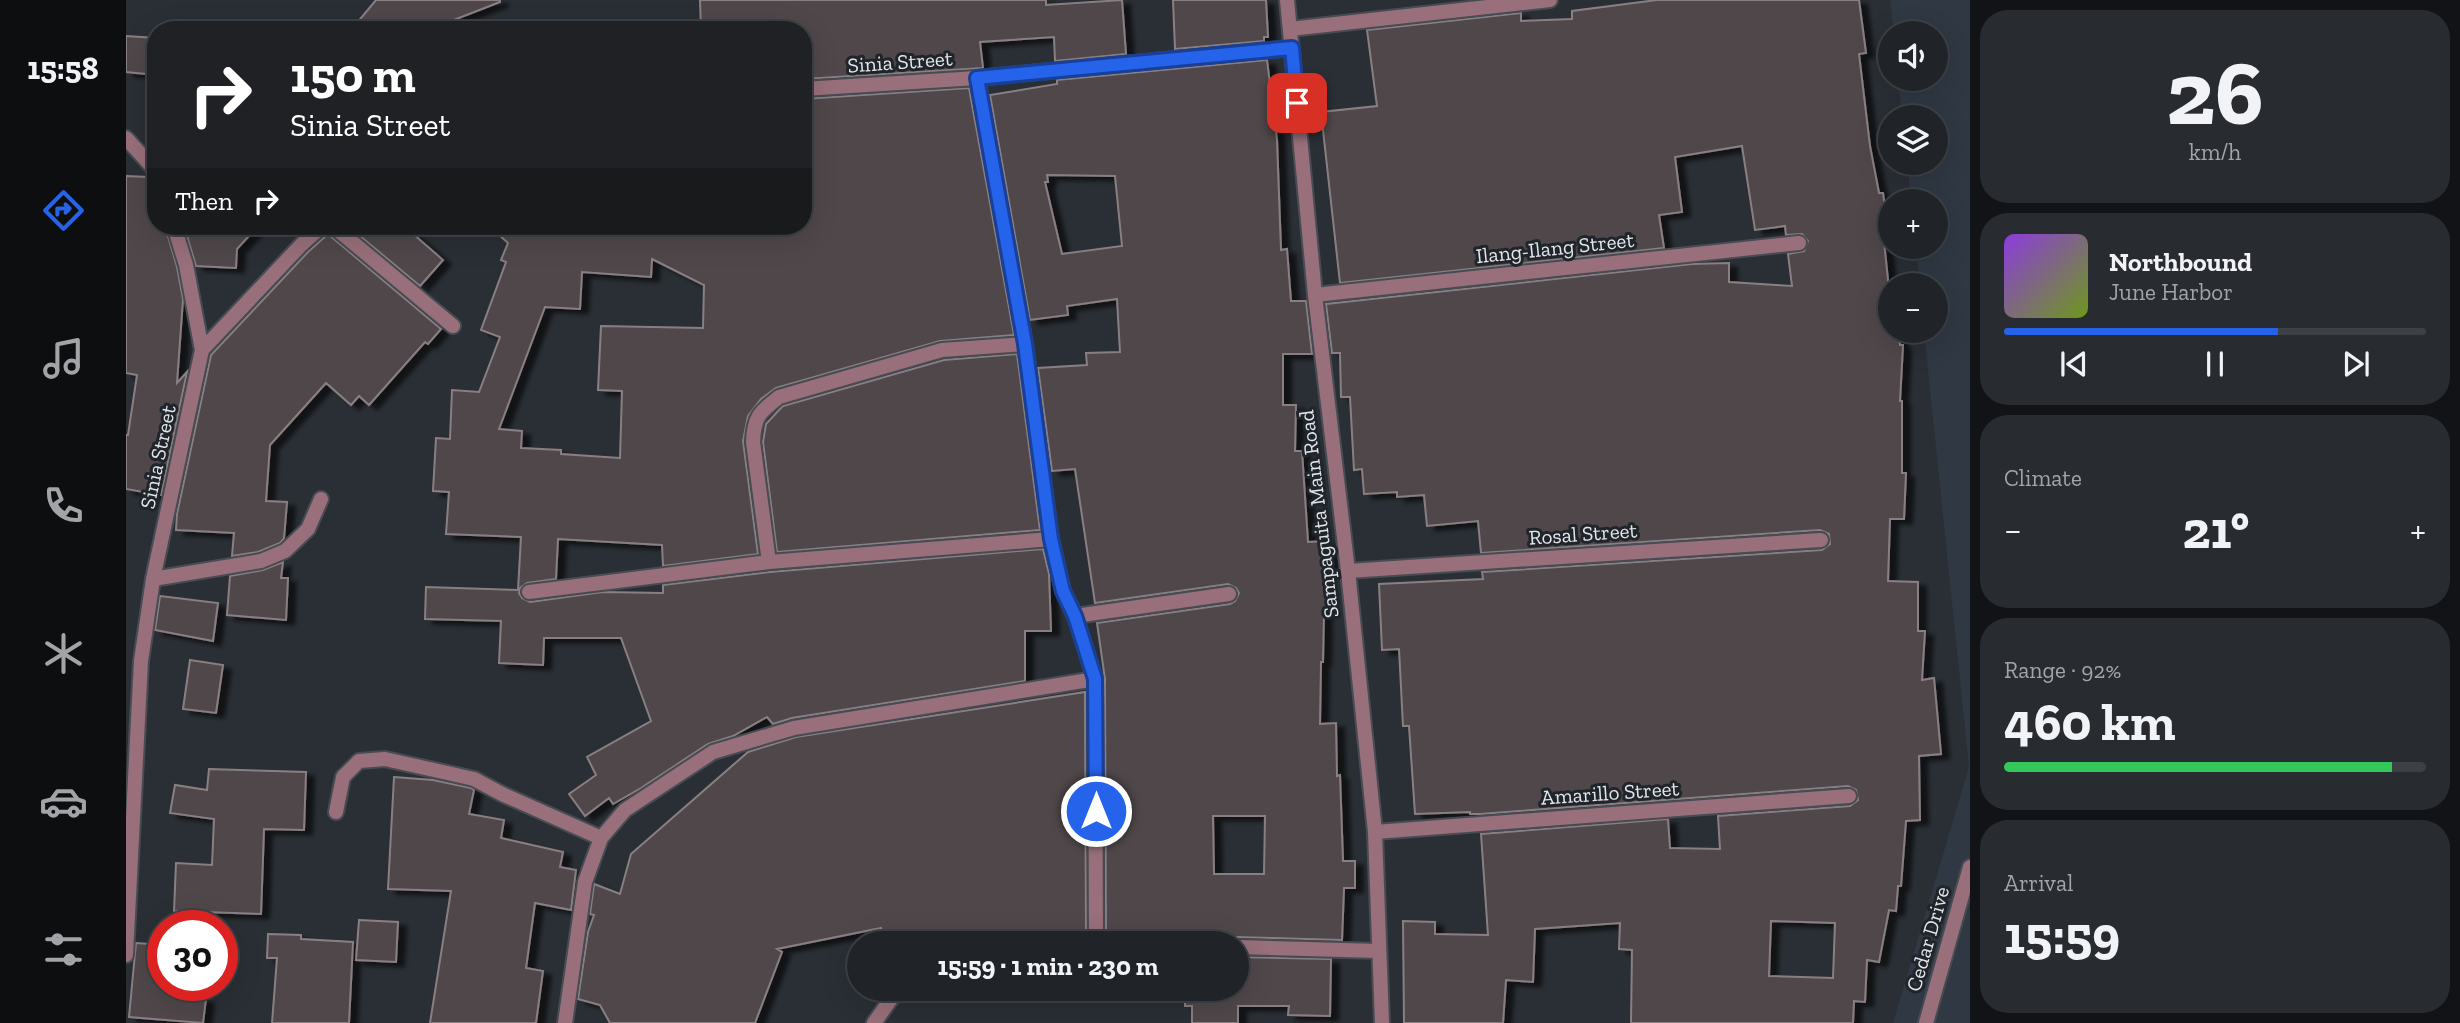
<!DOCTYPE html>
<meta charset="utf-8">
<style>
:root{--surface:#202328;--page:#282b30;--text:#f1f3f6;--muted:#a2a4a8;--line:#3d4045;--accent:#2563eb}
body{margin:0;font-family:"Zilla Slab",serif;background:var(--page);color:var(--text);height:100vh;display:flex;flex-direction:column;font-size:26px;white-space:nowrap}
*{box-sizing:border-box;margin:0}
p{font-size:23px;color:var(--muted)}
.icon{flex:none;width:38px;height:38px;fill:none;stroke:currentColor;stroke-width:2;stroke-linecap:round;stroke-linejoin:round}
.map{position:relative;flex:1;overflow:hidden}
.sheet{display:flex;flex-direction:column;gap:10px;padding:10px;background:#121316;width:490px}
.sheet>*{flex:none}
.guide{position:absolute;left:21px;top:21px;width:665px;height:214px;border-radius:28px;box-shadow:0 7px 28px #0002,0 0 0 2px var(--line);background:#202124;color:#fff;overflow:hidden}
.tools{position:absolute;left:1752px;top:21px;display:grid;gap:14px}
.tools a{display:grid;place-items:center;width:70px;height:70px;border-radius:50%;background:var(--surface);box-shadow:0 7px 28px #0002,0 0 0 2px var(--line);font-size:35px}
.speed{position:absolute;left:21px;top:910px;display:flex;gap:14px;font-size:35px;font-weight:700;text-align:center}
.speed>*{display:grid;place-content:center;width:91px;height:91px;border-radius:50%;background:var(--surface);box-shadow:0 7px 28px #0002,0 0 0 2px var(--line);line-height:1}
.speed .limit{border:10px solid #d22;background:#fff;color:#111}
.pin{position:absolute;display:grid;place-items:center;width:60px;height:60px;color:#fff;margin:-30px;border-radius:14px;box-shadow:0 4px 10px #0006}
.me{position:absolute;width:77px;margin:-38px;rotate:0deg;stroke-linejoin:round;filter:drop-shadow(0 0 5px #0008)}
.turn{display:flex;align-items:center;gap:24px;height:147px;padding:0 28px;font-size:32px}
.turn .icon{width:91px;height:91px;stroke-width:2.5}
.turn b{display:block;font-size:49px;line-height:60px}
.then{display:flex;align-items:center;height:66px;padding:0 28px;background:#0003;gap:14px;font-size:26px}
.big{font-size:52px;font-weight:700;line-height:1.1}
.sheet .tile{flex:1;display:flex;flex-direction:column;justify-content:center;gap:10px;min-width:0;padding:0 24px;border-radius:28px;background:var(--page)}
.sheet .dial{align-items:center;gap:0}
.dial b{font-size:91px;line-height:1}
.song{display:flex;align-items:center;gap:21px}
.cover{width:84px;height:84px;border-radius:10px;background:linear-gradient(135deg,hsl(270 70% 55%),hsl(80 70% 35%))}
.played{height:7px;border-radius:4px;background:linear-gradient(90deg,var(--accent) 65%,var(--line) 65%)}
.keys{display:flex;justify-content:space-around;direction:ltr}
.heat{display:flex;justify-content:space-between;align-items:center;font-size:38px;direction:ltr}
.charge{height:10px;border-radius:5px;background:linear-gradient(90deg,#34c759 92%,var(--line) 0)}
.trip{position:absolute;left:721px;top:931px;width:402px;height:70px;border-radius:35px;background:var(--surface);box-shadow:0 7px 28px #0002,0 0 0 2px var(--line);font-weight:700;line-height:70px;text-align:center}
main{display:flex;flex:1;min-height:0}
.menu{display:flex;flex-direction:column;width:126px;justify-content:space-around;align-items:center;background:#0d0e10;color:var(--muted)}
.menu .icon{width:49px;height:49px}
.menu .on{color:var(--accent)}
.menu b{font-size:32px;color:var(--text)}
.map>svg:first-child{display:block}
.built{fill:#2f3843}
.building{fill:#4f464a;stroke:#897f83;stroke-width:2;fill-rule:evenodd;filter:url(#shadow)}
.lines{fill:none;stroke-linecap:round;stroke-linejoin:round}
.service-casing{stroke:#474c52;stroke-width:18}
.minor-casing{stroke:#474c52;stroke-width:18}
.tertiary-casing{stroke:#474c52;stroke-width:18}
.service{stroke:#986f7a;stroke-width:14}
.minor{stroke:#986f7a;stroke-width:14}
.tertiary{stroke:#986f7a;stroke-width:14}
.route-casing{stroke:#184099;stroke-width:18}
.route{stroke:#2563eb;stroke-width:12}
.labels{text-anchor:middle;stroke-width:6;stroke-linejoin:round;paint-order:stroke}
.street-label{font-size:21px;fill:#e2e5e9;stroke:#20252b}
</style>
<main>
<nav class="menu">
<b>15:58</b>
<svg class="icon on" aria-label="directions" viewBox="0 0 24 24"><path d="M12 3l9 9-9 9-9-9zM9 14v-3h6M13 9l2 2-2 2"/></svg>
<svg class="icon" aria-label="music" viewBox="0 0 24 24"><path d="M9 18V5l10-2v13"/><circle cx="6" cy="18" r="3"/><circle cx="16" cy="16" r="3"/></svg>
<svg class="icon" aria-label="phone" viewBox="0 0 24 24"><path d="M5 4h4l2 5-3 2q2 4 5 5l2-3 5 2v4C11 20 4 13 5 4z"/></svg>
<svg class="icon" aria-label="climate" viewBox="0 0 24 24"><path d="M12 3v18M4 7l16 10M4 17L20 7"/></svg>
<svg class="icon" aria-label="car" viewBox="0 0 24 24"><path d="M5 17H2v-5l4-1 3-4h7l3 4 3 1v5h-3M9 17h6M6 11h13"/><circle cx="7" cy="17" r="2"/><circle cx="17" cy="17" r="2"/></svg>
<svg class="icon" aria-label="filters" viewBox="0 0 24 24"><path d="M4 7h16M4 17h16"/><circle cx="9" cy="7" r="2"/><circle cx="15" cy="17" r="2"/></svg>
</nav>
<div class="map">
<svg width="1844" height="1023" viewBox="0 0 1844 1023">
<defs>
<filter id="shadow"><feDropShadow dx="8" dy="4.5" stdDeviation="2" flood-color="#0009"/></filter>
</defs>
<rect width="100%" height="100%" fill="#2a2f35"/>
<path class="built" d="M1764 0H1844V1023H1767L1843 767 1798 331H1810V285H1794L1790 247H1810V201H1785L1781 163H1810V117H1776L1772 79H1810V33H1768Z"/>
<path class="building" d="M250 0H374V2L302 30H225Z
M574 0H920V5L996 0 1000 54 929 61 928 37 854 42 857 68 677 79V30H575Z
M1047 0H1140L1142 37H1138V41L1049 49Z
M1531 0H1733L1740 53 1733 54 1744 146 1753 193H1757L1762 230 1757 231 1764 300V331H1768V335H1773L1774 345H1777L1774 401H1776V473H1780L1778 519H1764L1762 581 1792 582V631H1799L1796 680 1808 678 1815 754 1793 756 1794 820 1780 821 1775 886H1772L1770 911 1763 910 1753 962 1741 960 1739 1002 1728 1001 1727 1023H1505L1506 950 1493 949 1494 923 1409 929 1407 982 1380 980 1377 1023H1278L1277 921 1309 922V934L1362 935 1355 834 1542 819 1544 848 1594 849 1592 816 1724 806 1732 800 1730 790 1722 786 1354 814H1344V812L1289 814 1283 726H1277L1273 649 1256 650 1253 584 1357 579 1356 572 1696 550 1704 544 1703 534 1694 530 1355 553 1352 521 1301 526 1298 495 1271 497V492L1238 494 1236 469 1228 470 1224 397H1215L1214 353H1206L1200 304 1566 264 1603 263V282L1666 286 1662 254 1678 251 1682 241 1676 234 1660 235 1659 226 1629 230 1616 146 1549 157 1556 212 1533 215 1538 248 1214 283 1195 112 1251 106 1241 30 1395 13V21L1446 19V11ZM1645 921 1709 923 1707 978 1643 976Z
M0 36 30 38V75L0 72Z
M1141 60 1151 140 1155 250 1161 249 1165 301H1180L1186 354H1157V405H1170L1169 451H1176L1182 542 1202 541 1204 566H1196L1201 611 1198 612 1197 662H1195L1194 724 1210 723 1211 776 1214 775 1217 861H1229V888H1218L1216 940 1111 937 1102 943 980 942 979 679 971 623 1104 604 1109 601 1113 593 1110 588 1102 584 969 603 949 469 926 471 912 368 961 365 960 353 994 352 991 299 941 306 942 315 904 320 864 95 931 84V80ZM921 175 989 176 996 246 936 254 919 182H922ZM1087 816H1139L1138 874H1088Z
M843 88 888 335 814 341 650 388 635 399 622 416 617 441 632 554 537 566 536 545 432 539 430 579 401 583 394 588 393 593 396 598 404 602 477 592 537 593V585L644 572 917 549 923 574 925 631H899V681L666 718 647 724 641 717 607 736 582 744 515 788 487 804 483 798 459 816 443 794 470 775 461 757 525 721 495 638H418L417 665 373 663 375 621 299 619 300 587 392 590 395 537 320 534 323 492 307 491 310 438 324 439 326 390 353 392 374 337 355 330 380 262 375 260 382 243 363 226H677V99ZM526 259 578 285 577 328 475 326 472 390 496 391 494 458 435 454V450L395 448 396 431 373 429 419 307 454 309 456 272 525 277Z
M0 176 23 177 30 180V226H39L51 267 57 299 51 383 61 372 35 495 0 489V435H2L11 375 0 373Z
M58 226H132L111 249 110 268 70 266Z
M222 226H278L317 260 294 286Z
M202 234 315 329 302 344 299 342 243 405 233 396 225 405 200 383 144 445 140 501 161 502 158 538 154 543 132 552 106 556 108 533 50 530 51 514 85 355 182 252Z
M891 354 914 530 651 552 637 442 640 424 653 410 657 406 818 360Z
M157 562 155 578H162L160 620 101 615 104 576 137 570Z
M34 596 92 603 87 641 29 630Z
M64 660 97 665 90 713 57 709Z
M959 692 960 940 922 938V941L842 937V943H759L755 928 651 949 656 952 629 1023H484L474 1005 452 999 462 932 468 915 464 914 468 884 494 894 505 854 622 752 670 737Z
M83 769 180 772 178 830 138 829 135 914 48 911 50 863 86 865 88 819 44 813 49 785 81 790Z
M268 777 307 780 345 788 348 790 343 814 378 820 375 838 437 852 434 867 450 870 445 910 409 903 400 968 417 971 410 1023H304L325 891 262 889Z
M233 920 272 922 270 962 230 960Z
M142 934 175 935V939L227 942 223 1023H146L151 958H141Z
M10 943 37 945V985H71L70 998 80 999 77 1023 3 1017Z
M1111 957 1205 959 1204 1016 1162 1015 1163 1006H1112V1023H1066V1006H1059V989H1111Z"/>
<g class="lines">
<defs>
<path id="service" d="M1800 1023 1844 867"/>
<path id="minor" d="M1164 29 1424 0
M851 78 899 344 925 539 937 591 949 616 969 679 970 943
M677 89 851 78 1165 48
M0 138 30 171
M48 226 60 265 76 350
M207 226 327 326
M1189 295 1673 243
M643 562 627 442C628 416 634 412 653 397L816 350 899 344
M1222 571 1695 540
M27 579 135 561 159 551 182 529 195 499
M403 592 643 562 925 539
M949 616 1103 594
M210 812 217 777 233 761 259 759 348 779 376 794 475 838
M1249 832 1723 796
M1111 947 1253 951
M0 955 15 661 27 579 76 350 175 245 196 226
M439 1023 459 882 475 838 499 810 587 752 668 728 969 679
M748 1023 772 989"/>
<path id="tertiary" d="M1161 0 1189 295 1222 571 1249 832 1256 1023"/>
</defs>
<use href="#service" class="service-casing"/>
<use href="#minor" class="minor-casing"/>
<use href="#tertiary" class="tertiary-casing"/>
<use href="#service" class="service"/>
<use href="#minor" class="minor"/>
<use href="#tertiary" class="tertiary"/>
</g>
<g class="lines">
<defs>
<path id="route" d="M970 811 969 679 949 616 937 591 925 539 899 344 851 78 1166 48 1171 103"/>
</defs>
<use href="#route" class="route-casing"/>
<use href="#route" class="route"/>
</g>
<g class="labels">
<g class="street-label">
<text transform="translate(774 62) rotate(-4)" y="7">Sinia Street</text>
<text transform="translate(1429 248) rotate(-6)" y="7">Ilang-Ilang Street</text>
<text transform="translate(32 457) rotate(-78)" y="7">Sinia Street</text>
<text transform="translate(1193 514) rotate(-97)" y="7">Sampaguita Main Road</text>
<text transform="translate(1457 534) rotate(-4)" y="7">Rosal Street</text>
<text transform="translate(1484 793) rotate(-4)" y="7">Amarillo Street</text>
<text transform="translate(1802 939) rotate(-74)" y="7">Cedar Drive</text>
</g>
</g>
</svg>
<div class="tools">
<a><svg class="icon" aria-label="sound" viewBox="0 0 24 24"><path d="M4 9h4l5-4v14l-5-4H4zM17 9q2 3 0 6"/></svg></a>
<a><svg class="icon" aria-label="layers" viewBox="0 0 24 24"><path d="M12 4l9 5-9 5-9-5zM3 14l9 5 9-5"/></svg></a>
<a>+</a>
<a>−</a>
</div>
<div class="speed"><div class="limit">30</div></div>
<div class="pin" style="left:1171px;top:103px;background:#d93025"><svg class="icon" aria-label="arrive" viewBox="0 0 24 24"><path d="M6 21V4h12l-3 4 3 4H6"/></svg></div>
<svg class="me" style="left:970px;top:811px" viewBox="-20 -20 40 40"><circle r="17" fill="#2563eb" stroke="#fff" stroke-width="3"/><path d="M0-11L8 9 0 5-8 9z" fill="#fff"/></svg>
<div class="trip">15:59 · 1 min · 230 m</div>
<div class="guide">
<div class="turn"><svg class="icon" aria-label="right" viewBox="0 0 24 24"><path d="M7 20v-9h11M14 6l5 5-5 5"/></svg><div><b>150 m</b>Sinia Street</div></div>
<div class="then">Then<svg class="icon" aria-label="right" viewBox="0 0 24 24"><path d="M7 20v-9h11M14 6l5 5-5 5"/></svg></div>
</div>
</div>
<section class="sheet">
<div class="tile dial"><b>26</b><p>km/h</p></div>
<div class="tile">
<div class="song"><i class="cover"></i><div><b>Northbound</b><p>June Harbor</p></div></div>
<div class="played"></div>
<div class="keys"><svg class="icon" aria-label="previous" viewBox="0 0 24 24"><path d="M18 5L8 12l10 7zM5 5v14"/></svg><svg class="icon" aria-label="pause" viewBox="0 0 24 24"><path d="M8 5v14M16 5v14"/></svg><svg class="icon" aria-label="next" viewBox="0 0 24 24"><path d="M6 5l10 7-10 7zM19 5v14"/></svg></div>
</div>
<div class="tile"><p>Climate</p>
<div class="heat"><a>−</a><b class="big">21°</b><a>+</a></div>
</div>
<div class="tile"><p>Range · 92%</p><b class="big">460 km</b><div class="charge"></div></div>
<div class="tile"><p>Arrival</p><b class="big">15:59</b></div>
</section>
</main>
